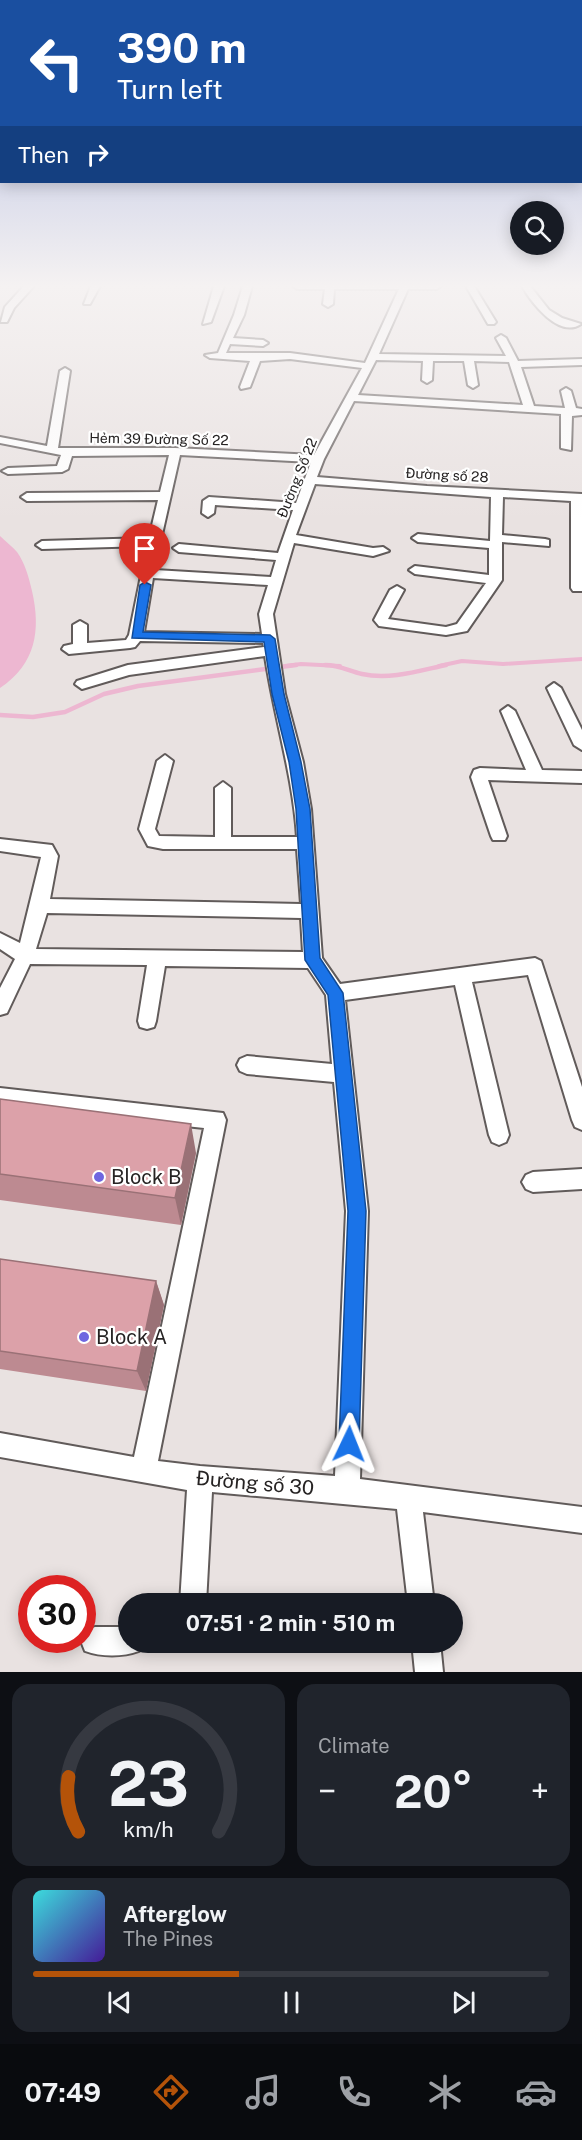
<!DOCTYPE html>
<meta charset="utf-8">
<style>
:root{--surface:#171b24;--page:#20242c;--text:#f1f3f6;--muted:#9ea1a6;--line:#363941;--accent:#b45309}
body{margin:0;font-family:"Public Sans",sans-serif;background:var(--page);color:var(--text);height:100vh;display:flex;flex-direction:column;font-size:22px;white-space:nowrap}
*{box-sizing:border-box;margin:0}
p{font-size:20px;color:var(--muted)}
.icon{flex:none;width:33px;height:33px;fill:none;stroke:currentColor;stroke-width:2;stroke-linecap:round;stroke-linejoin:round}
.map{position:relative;height:1672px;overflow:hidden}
.sheet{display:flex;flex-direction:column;gap:12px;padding:12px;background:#0d0f14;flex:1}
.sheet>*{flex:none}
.banner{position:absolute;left:0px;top:0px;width:582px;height:183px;box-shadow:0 3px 15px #0003;background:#1a4fa0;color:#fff;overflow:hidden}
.buttons{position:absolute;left:510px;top:201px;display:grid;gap:12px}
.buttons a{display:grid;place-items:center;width:54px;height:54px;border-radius:50%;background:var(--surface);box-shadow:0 3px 15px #0003;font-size:30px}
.speed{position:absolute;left:18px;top:1575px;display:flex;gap:12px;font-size:30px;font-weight:700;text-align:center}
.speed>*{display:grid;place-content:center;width:78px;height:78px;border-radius:50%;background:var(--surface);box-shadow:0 3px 15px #0003;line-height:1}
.speed .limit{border:9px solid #d22;background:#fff;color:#111}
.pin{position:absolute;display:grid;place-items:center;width:51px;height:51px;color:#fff;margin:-62px -26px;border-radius:50% 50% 50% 0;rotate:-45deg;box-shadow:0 0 6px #0007}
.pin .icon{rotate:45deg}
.me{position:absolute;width:66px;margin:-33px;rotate:2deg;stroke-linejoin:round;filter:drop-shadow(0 0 4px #0008)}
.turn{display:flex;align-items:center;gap:21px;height:126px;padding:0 18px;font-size:27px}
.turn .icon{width:78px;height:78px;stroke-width:2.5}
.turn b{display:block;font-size:42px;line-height:51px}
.then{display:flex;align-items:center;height:57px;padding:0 18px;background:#0003;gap:12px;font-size:22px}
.big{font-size:45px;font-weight:700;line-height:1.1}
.sheet .widget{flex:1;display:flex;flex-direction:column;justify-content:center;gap:9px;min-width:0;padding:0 21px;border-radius:18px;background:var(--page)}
.sheet .dial{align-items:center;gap:0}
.dial svg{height:156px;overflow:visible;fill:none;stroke:var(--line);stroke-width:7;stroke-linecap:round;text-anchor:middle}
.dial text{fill:var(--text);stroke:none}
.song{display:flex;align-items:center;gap:18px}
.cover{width:72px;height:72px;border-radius:9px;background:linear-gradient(135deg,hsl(180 70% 55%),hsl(260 70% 35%))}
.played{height:6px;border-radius:3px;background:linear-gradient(90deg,var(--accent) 40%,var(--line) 40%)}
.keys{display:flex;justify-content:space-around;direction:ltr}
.heat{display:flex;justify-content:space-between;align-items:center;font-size:33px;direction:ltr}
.sheet .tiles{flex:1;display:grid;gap:12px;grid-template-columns:1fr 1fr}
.widget:last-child{grid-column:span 2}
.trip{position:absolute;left:118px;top:1593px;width:345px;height:60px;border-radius:30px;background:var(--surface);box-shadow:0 3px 15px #0003;font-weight:700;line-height:60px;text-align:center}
.dock{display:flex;height:96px;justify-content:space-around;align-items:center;background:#090b0e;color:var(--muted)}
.dock .icon{width:42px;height:42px}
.dock .current{color:var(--accent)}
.dock b{font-size:27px;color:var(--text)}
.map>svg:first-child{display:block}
.water{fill:#edb7d1}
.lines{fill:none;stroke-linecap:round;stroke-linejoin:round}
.stream-far1{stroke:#edb7d1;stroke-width:4}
.stream{stroke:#edb7d1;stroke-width:4.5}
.minor-casing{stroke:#615b5a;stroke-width:4}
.minor{fill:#fff;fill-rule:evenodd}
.wall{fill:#bd8a91}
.shaded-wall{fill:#9a7176}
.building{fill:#dca1a9;stroke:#9a7176;stroke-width:1.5}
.route{fill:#1a73e8;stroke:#114b97;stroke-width:1.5}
.poi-dot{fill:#6f66e0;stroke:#fff;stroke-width:2}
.labels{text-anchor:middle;stroke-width:4.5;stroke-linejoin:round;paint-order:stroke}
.far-street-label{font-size:14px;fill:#262323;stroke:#fff}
.near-poi-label{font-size:20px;fill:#262323;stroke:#fff;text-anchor:start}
.near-street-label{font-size:20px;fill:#262323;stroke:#fff}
</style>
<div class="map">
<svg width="582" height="1672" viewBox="0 0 582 1672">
<rect width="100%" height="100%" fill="#e9e2e1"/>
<path class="water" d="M0 536C5 541 12 546 17 552 25 563 29 578 32 591 41 630 36 664 0 688Z"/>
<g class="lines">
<path class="stream-far1" d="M285 666 301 664 340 666
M439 666 462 661 503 664 582 659"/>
<path class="stream" d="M325 665C339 665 349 671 362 674 390 680 418 671 446 665
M0 715 33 717 65 712 104 694 138 686 296 665"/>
<defs>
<path id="minor" d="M24 286H34L14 308 7 322H1L5 307Z
M91 286H100L90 304H84Z
M214 286H224L211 322 203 324Z
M243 286H252L244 315 233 338 263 340 268 343 263 346 230 344 226 353H290L365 363 399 289H334L333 304 328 307 323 304 325 289H297L293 286H441L437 289H408L379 354 506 356 496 338 501 335 506 338 518 361 582 359V365L521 367 534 406 565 408 561 391 566 388 571 391 576 408 582 409V415L572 416 571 450 561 448V414L354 401 324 459 317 477 427 486 582 494V591H573L571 588V501L503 497 502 535 545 539 549 540V546L502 542V580L467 631 446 635 379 626 374 620 390 590 397 586 404 590 388 619 446 627 457 624 486 583 415 574 409 570 415 566 489 575V548L418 542 412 538 418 534 490 541 491 497 315 484 296 535 373 548 383 547 389 551 373 556 294 543 273 614 285 694 303 762 311 809 322 958 340 984 535 958 541 961 582 1087V1130L575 1127 572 1120 528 975 472 982 509 1135 506 1142 499 1145 492 1142 489 1135 455 985 345 1000 368 1211 360 1479 582 1507V1533L423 1512 434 1604H408L397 1509 212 1492 206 1604H180L187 1490 0 1457V1433L134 1457 204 1128 0 1106V1088L223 1113 226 1120 158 1461 200 1466 335 1476 346 1211 334 1082 247 1074 240 1071 237 1065 240 1059 247 1056 332 1064 326 995 308 968 165 966 156 1021 154 1027 147 1029 140 1027 138 1021 147 965 30 964 7 1013 0 1015V988L15 959 0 949V933L20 943 41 857 0 851V839L52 845 58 856 50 899 301 904 297 849H163L148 846 139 829 157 761 165 755 173 761 155 829 159 836 215 837V788L223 782 231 788V837H297C293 775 274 717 265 656L129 675 82 689 75 684 77 681 128 665 264 647 263 643 140 641 135 647 130 648 69 654 62 649 64 646 73 644V625L80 621 87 625V643L126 640 129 635 147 546 42 549 36 545 42 541 149 538 158 500 27 501 21 497 27 493 160 492 169 455 72 456 68 469 62 472 8 474 2 471 8 468 57 466 61 455 0 443V437L47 446 60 371 65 368 70 371 58 448H175L314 455 362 368 290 359 260 361 250 387 241 389 240 387 250 361 210 358 205 355 218 353 234 315ZM376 360 423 361 422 380 427 383 432 380 433 361H464L468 385 473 388 478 385 474 361 509 362 523 405 358 395ZM180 455 311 462 296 503 209 497 203 501 202 513 208 517 214 513 215 505 293 510 278 553 179 544 173 548 179 552 276 560 271 577 155 570 160 545 163 542 161 539ZM153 578 268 585 259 614 262 634 144 632ZM47 913 301 918 303 952 36 949Z
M466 286H474L496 322 494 324H488Z
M522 286H530L549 310 562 318 581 324C559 339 531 302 522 286Z
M554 683 561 688 582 730V750L574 745 547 688Z
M508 706 515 711 542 770 582 771V783L488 780 507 836 505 840H493L491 836 471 777 474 770 480 768 526 770 501 711Z
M582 1169V1189L533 1192 526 1189 522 1182 526 1175 533 1172Z
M95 1627H129V1642H142L139 1651C123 1657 101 1657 85 1651L81 1641 85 1631Z
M412 1642H440L443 1672H415Z"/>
</defs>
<use href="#minor" class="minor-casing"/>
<use href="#minor" class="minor"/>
</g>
<path class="wall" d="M0 1099 196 1153 181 1225 0 1200Z
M0 1259 156 1281 164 1305 146 1391 0 1369Z"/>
<path class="shaded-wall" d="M191 1124 196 1153 181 1225 175 1198Z
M156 1281 164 1305 146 1391 137 1371Z"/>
<path class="building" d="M0 1099 191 1124 175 1198 0 1174Z
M0 1259 156 1281 137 1371 0 1351Z"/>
<linearGradient id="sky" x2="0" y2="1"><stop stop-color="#aab5df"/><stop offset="0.55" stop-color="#f5f2f2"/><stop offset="1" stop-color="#f5f2f2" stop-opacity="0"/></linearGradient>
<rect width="582" height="520" fill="url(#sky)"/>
<path class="route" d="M145 582 151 585 143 632 270 635 275 639 284 694 301 762 310 809 320 958 343 993 366 1211 359 1444 356 1451 349 1454 342 1451 339 1444 348 1211 328 995 305 960 296 809 289 762 272 694 264 642 132 638 140 585Z"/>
<g class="poi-dot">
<circle cx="99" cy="1177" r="6"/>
<circle cx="84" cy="1337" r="6"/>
</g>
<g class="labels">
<g class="far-street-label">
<text transform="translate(159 439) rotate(1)" y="5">Hẻm 39 Đường Số 22</text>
<text transform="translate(447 475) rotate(3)" y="5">Đường số 28</text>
<text transform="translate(297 478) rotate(-68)" y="5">Đường Số 22</text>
</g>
<g class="near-poi-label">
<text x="111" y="1184">Block B</text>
<text x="96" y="1344">Block A</text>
</g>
<g class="near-street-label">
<text transform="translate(255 1483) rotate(5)" y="7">Đường số 30</text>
</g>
</g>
</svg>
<div class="buttons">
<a><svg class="icon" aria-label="search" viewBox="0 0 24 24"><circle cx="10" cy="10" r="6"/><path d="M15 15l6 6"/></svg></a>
</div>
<div class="speed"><div class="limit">30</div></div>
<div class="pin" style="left:145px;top:585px;background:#d93025"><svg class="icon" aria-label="arrive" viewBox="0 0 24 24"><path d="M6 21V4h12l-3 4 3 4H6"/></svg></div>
<svg class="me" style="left:349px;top:1444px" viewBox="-20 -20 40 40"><path d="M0-17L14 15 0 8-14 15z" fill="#1a73e8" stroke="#fff" stroke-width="4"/></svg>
<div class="trip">07:51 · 2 min · 510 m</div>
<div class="banner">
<div class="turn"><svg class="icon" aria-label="left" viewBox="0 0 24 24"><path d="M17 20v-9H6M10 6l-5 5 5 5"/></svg><div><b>390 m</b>Turn left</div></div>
<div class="then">Then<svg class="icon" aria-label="right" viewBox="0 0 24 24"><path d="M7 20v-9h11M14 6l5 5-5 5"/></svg></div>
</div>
</div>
<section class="sheet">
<div class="tiles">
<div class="widget dial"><svg viewBox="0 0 100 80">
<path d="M14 69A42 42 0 1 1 86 69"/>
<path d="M14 69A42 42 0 0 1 9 41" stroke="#b45309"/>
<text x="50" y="56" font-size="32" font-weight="700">23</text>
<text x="50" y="72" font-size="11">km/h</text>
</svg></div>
<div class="widget"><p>Climate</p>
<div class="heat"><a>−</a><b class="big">20°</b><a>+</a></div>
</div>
<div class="widget">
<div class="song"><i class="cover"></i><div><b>Afterglow</b><p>The Pines</p></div></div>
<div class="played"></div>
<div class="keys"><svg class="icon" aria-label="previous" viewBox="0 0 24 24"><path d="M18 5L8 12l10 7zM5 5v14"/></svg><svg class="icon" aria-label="pause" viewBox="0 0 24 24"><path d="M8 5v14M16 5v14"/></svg><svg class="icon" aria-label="next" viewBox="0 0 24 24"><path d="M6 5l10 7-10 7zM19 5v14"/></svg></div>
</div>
</div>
</section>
<nav class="dock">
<b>07:49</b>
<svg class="icon current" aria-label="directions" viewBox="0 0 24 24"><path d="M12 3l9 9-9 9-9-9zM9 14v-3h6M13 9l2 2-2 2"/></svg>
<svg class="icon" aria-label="music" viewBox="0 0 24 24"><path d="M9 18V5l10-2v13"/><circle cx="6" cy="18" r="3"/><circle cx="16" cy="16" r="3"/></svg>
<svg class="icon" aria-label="phone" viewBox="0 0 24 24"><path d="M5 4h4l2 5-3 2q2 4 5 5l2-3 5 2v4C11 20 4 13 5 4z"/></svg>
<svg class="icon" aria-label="climate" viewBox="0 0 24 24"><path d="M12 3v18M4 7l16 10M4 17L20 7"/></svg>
<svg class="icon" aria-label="car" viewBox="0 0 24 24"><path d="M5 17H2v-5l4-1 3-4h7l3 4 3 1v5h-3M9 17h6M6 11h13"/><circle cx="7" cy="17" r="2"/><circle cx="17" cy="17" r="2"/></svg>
</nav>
